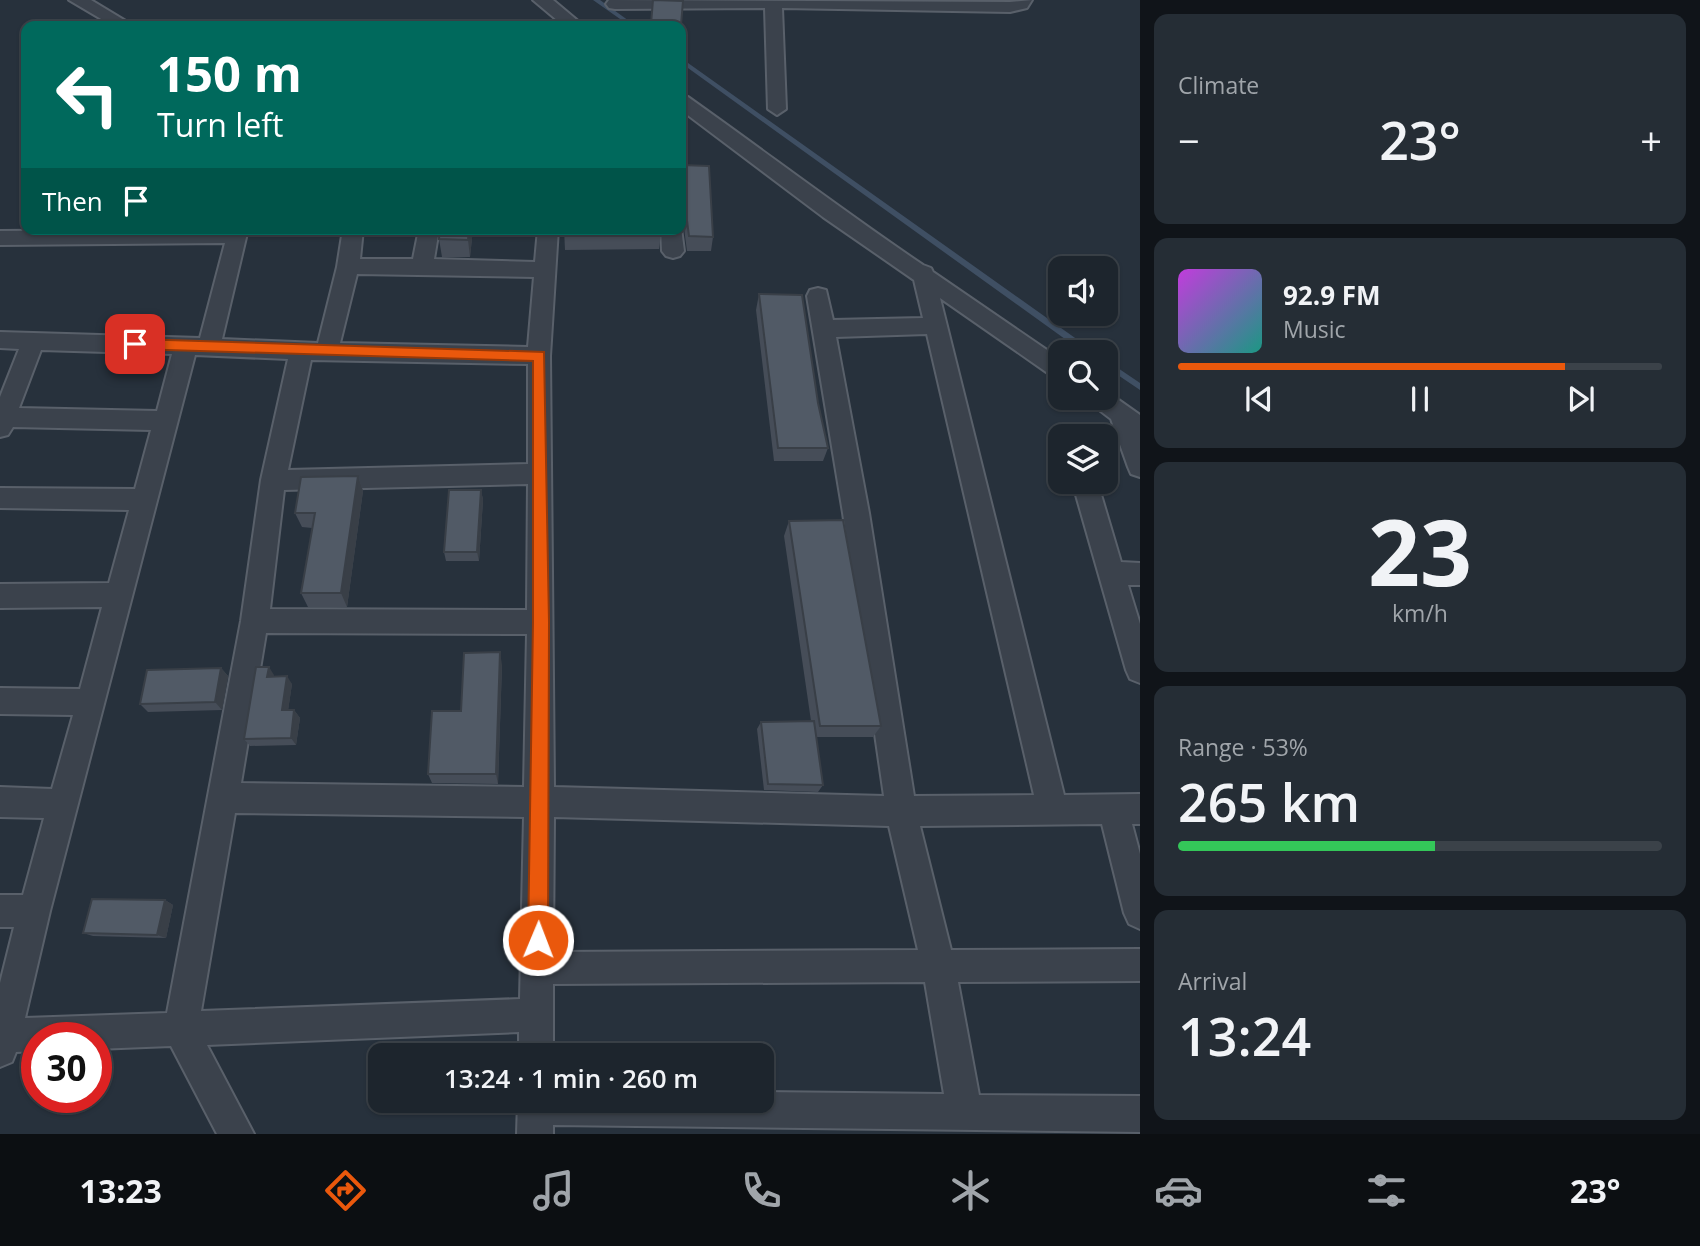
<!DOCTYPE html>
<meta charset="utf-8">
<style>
:root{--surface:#1d252d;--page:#252d35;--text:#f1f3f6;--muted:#a0a5aa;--line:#3b4249;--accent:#ea580c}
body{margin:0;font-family:"Open Sans",sans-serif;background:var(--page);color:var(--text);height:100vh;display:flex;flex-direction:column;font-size:26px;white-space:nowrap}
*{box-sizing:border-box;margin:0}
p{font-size:23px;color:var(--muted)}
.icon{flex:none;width:38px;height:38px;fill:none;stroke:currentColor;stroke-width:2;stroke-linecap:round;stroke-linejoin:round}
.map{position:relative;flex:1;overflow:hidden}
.panel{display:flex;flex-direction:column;gap:14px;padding:14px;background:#101419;width:560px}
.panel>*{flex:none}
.guide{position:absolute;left:21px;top:21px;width:665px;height:214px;border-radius:14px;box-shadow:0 2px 5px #0004,0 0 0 2px var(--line);background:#00695c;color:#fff;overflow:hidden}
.fabs{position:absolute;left:1048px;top:256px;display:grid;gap:14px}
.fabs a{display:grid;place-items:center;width:70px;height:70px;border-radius:14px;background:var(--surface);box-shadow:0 2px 5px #0004,0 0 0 2px var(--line);font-size:35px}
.speed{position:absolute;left:21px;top:1022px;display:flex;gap:14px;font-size:35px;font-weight:700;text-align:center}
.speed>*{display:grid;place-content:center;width:91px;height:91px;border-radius:50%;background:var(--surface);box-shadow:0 2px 5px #0004,0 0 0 2px var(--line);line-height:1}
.speed .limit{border:10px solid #d22;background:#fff;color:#111}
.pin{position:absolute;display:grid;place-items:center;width:60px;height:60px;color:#fff;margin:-30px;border-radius:14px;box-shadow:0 4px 10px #0006}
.me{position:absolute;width:77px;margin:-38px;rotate:1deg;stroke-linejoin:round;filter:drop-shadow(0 0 5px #0008)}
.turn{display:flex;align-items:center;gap:24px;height:147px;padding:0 21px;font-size:32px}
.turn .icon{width:91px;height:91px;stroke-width:2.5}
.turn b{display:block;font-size:49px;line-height:60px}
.then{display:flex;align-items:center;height:66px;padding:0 21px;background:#0003;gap:14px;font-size:26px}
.big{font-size:52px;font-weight:600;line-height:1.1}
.panel .card{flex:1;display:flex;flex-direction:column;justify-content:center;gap:10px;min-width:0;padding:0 24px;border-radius:14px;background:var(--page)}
.panel .dial{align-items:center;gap:0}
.dial b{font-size:91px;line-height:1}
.song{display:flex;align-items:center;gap:21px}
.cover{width:84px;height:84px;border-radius:10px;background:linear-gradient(135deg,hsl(290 70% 55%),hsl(170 70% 35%))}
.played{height:7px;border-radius:4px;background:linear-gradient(90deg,var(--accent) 80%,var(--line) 80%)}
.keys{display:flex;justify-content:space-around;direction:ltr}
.heat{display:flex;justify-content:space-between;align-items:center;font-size:38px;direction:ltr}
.charge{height:10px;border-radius:5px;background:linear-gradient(90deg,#34c759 53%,var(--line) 0)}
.trip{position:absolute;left:368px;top:1043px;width:406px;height:70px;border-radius:14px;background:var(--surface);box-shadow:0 2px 5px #0004,0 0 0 2px var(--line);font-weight:600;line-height:70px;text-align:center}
.tab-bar{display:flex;height:112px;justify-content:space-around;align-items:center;background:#0c0f12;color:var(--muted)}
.tab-bar .icon{width:49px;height:49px}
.tab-bar .current{color:var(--accent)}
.tab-bar b{font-size:32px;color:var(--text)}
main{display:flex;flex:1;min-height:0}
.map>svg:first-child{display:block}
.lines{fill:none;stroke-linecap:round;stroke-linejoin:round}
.stream{fill:#3f4f63;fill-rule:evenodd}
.minor-casing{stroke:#59606a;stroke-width:4}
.minor{fill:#3b424c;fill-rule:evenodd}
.wall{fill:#464d58}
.shaded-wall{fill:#393f47}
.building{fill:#515a66;stroke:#393f47;stroke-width:2}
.route{fill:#ea580c;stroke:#983908;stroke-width:2}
</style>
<main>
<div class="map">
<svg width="1140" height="1134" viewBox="0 0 1140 1134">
<rect width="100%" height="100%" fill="#27313c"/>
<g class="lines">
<path class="stream" d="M593 0H600L636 26H630Z
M681 58 1092 350 1093 352H1083L681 63Z
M1106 360 1140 383V390L1106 367Z"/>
<defs>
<path id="minor" d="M69 0H91L134 26H113Z
M533 0H553L584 26H564Z
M609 0 1010 2 1032 0 1027 8 1010 12 782 8 786 109 777 115 768 109 765 8 615 9 609 8 606 4Z
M681 95 688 97C767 153 843 211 923 265L931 268 933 272 1060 359V379L1052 376 940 298 1064 795 1140 794V824H1132L1140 854V929L1129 924 1124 913 1102 824 920 826 951 950 1140 949V981L958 982 979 1095 1140 1096V1132L553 1125V1134H517L518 1101H761V1092L944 1094 925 982 553 984V1055H519V1032L207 1045 254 1134H217L171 1046 96 1049V1038H37V1051L16 1052 12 1062 0 1067V983L14 927H0V895H23L44 818 0 817V787L52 789 73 715 0 714V688L80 689 102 607 0 608V584L109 583 129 510 0 508V488L135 489 151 430 13 427 8 435 0 437V397L19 349 0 348V332L200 338 225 243 0 245V231L248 229 222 339 318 343 337 267 343 229H363L360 259H413L419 229H439L434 259 535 262 538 229H558L550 356 554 787 884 796 843 513 807 296 810 290 818 288 826 290 833 320 923 318 914 280 823 217 681 110ZM357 274 534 277 528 347 340 343ZM927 334 1034 795 914 796 869 513 836 337ZM41 350 172 354 157 411 19 408ZM195 355 288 359 261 480 241 621 167 1013 25 1018 50 911ZM311 360 528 364V464L288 470ZM528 484 527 610 270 609 284 490ZM266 633 527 634 524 787 241 783ZM235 813 524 817 520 999 201 1011ZM554 817 889 826 918 950 553 952Z
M681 228 684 251 680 256 673 258 666 256 662 251 661 229Z
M1106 391 1140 415V477L1131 474 1128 467 1111 419 1090 403 1086 397H1106Z
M1072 481H1097L1121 562 1140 563V585H1128L1140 624V683L1130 679 1126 670Z"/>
</defs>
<use href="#minor" class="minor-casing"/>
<use href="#minor" class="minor"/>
</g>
<path class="wall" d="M653 0 683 1 681 31V26H651Z
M681 165 713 237 711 251H687L684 228 681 225Z
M473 229 470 257H442L439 239Z
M564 229 661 234 659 249 565 250Z
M759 294 818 403 828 448 823 461H774L756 310Z
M358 476 363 491 347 607H308L301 593 312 528 302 527 295 513Z
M481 490 483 500 479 561H446L444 552Z
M789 521 881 726 873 737H816L823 785 818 792 764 790 757 729 761 722 811 721 784 536Z
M502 665 498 784 432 783 428 774 461 711Z
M221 668 228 676 222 710 148 712 140 704Z
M274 675V676L292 684 288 710H294L300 718 296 745 250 746 244 739Z
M165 900 173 905 166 938 93 936 83 933Z"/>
<path class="shaded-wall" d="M469 229H473L470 257 468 240Z
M358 476 363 491 347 607 341 593Z
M481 490 483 500 479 561 477 552Z
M500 652 502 665 498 784 496 774Z
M269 667 274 675 273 684 267 677Z
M221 668 228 676 222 710 215 702Z
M287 676 292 684 287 718 282 710Z
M294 710 300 718 296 745 291 738Z
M165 900 173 905 166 938 157 935Z"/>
<path class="building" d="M653 0 683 1 681 25 651 24Z
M681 165 709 166 713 237 689 236 686 213 683 210 681 211Z
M440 229H469L468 240 439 239Z
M564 229H661V234L565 235Z
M759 294 802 295 818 403 828 448H778Z
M358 476 341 593H301L315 513H295L301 477Z
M449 490H481L477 552H444Z
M843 520 881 726H820L789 521Z
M500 652 496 774H428L432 711H461L464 653Z
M256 667H269L267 677 287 676 282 710H294L291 738 244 739Z
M221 668 215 702 140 704 147 670Z
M814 721 823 785 768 784 761 722Z
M92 899 165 900 157 935 83 933Z"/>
<path class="route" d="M135 339 544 352 549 622 548 940 545 947 538 950 531 947 528 940 533 622V361L135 349 128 344Z"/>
</svg>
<div class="fabs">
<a><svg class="icon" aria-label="sound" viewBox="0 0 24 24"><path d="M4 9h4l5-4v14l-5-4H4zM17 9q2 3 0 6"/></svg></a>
<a><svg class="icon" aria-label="search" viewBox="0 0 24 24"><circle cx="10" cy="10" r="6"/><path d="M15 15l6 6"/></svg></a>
<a><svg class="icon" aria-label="layers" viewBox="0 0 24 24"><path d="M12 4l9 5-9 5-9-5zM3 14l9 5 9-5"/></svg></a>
</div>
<div class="speed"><div class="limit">30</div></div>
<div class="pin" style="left:135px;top:344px;background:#d93025"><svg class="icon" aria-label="arrive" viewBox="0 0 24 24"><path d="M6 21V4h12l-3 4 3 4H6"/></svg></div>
<svg class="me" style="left:538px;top:940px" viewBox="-20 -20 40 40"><circle r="17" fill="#ea580c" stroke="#fff" stroke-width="3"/><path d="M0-11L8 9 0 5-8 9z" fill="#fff"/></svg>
<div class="trip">13:24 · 1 min · 260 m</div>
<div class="guide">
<div class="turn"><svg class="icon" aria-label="left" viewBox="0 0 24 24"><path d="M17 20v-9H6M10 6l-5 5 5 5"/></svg><div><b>150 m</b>Turn left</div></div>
<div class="then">Then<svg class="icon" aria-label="arrive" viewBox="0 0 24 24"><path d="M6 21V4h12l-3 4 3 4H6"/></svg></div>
</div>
</div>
<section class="panel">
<div class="card"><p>Climate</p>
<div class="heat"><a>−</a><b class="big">23°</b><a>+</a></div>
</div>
<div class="card">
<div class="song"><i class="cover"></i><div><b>92.9 FM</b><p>Music</p></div></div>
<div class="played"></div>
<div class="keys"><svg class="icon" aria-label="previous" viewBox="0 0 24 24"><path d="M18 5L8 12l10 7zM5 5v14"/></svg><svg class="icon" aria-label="pause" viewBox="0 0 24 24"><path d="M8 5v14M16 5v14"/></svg><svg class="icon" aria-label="next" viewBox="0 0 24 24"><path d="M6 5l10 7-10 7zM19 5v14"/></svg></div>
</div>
<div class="card dial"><b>23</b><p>km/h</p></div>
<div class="card"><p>Range · 53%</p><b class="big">265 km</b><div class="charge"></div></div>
<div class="card"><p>Arrival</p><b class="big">13:24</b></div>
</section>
</main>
<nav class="tab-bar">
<b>13:23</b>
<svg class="icon current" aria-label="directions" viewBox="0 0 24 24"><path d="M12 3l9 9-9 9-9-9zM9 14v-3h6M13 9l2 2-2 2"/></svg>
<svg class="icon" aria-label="music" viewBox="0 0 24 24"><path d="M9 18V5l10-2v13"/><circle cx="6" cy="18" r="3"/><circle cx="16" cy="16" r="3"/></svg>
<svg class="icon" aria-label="phone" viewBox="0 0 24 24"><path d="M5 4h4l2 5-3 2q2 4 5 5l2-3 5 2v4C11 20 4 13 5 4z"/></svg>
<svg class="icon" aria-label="climate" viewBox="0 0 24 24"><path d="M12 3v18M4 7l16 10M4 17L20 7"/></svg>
<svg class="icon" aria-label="car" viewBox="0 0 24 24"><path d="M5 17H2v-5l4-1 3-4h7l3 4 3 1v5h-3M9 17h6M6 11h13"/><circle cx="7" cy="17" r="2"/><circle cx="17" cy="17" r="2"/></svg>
<svg class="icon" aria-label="filters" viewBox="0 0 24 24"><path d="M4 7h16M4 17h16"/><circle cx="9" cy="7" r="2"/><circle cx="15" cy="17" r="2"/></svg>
<b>23°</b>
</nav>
